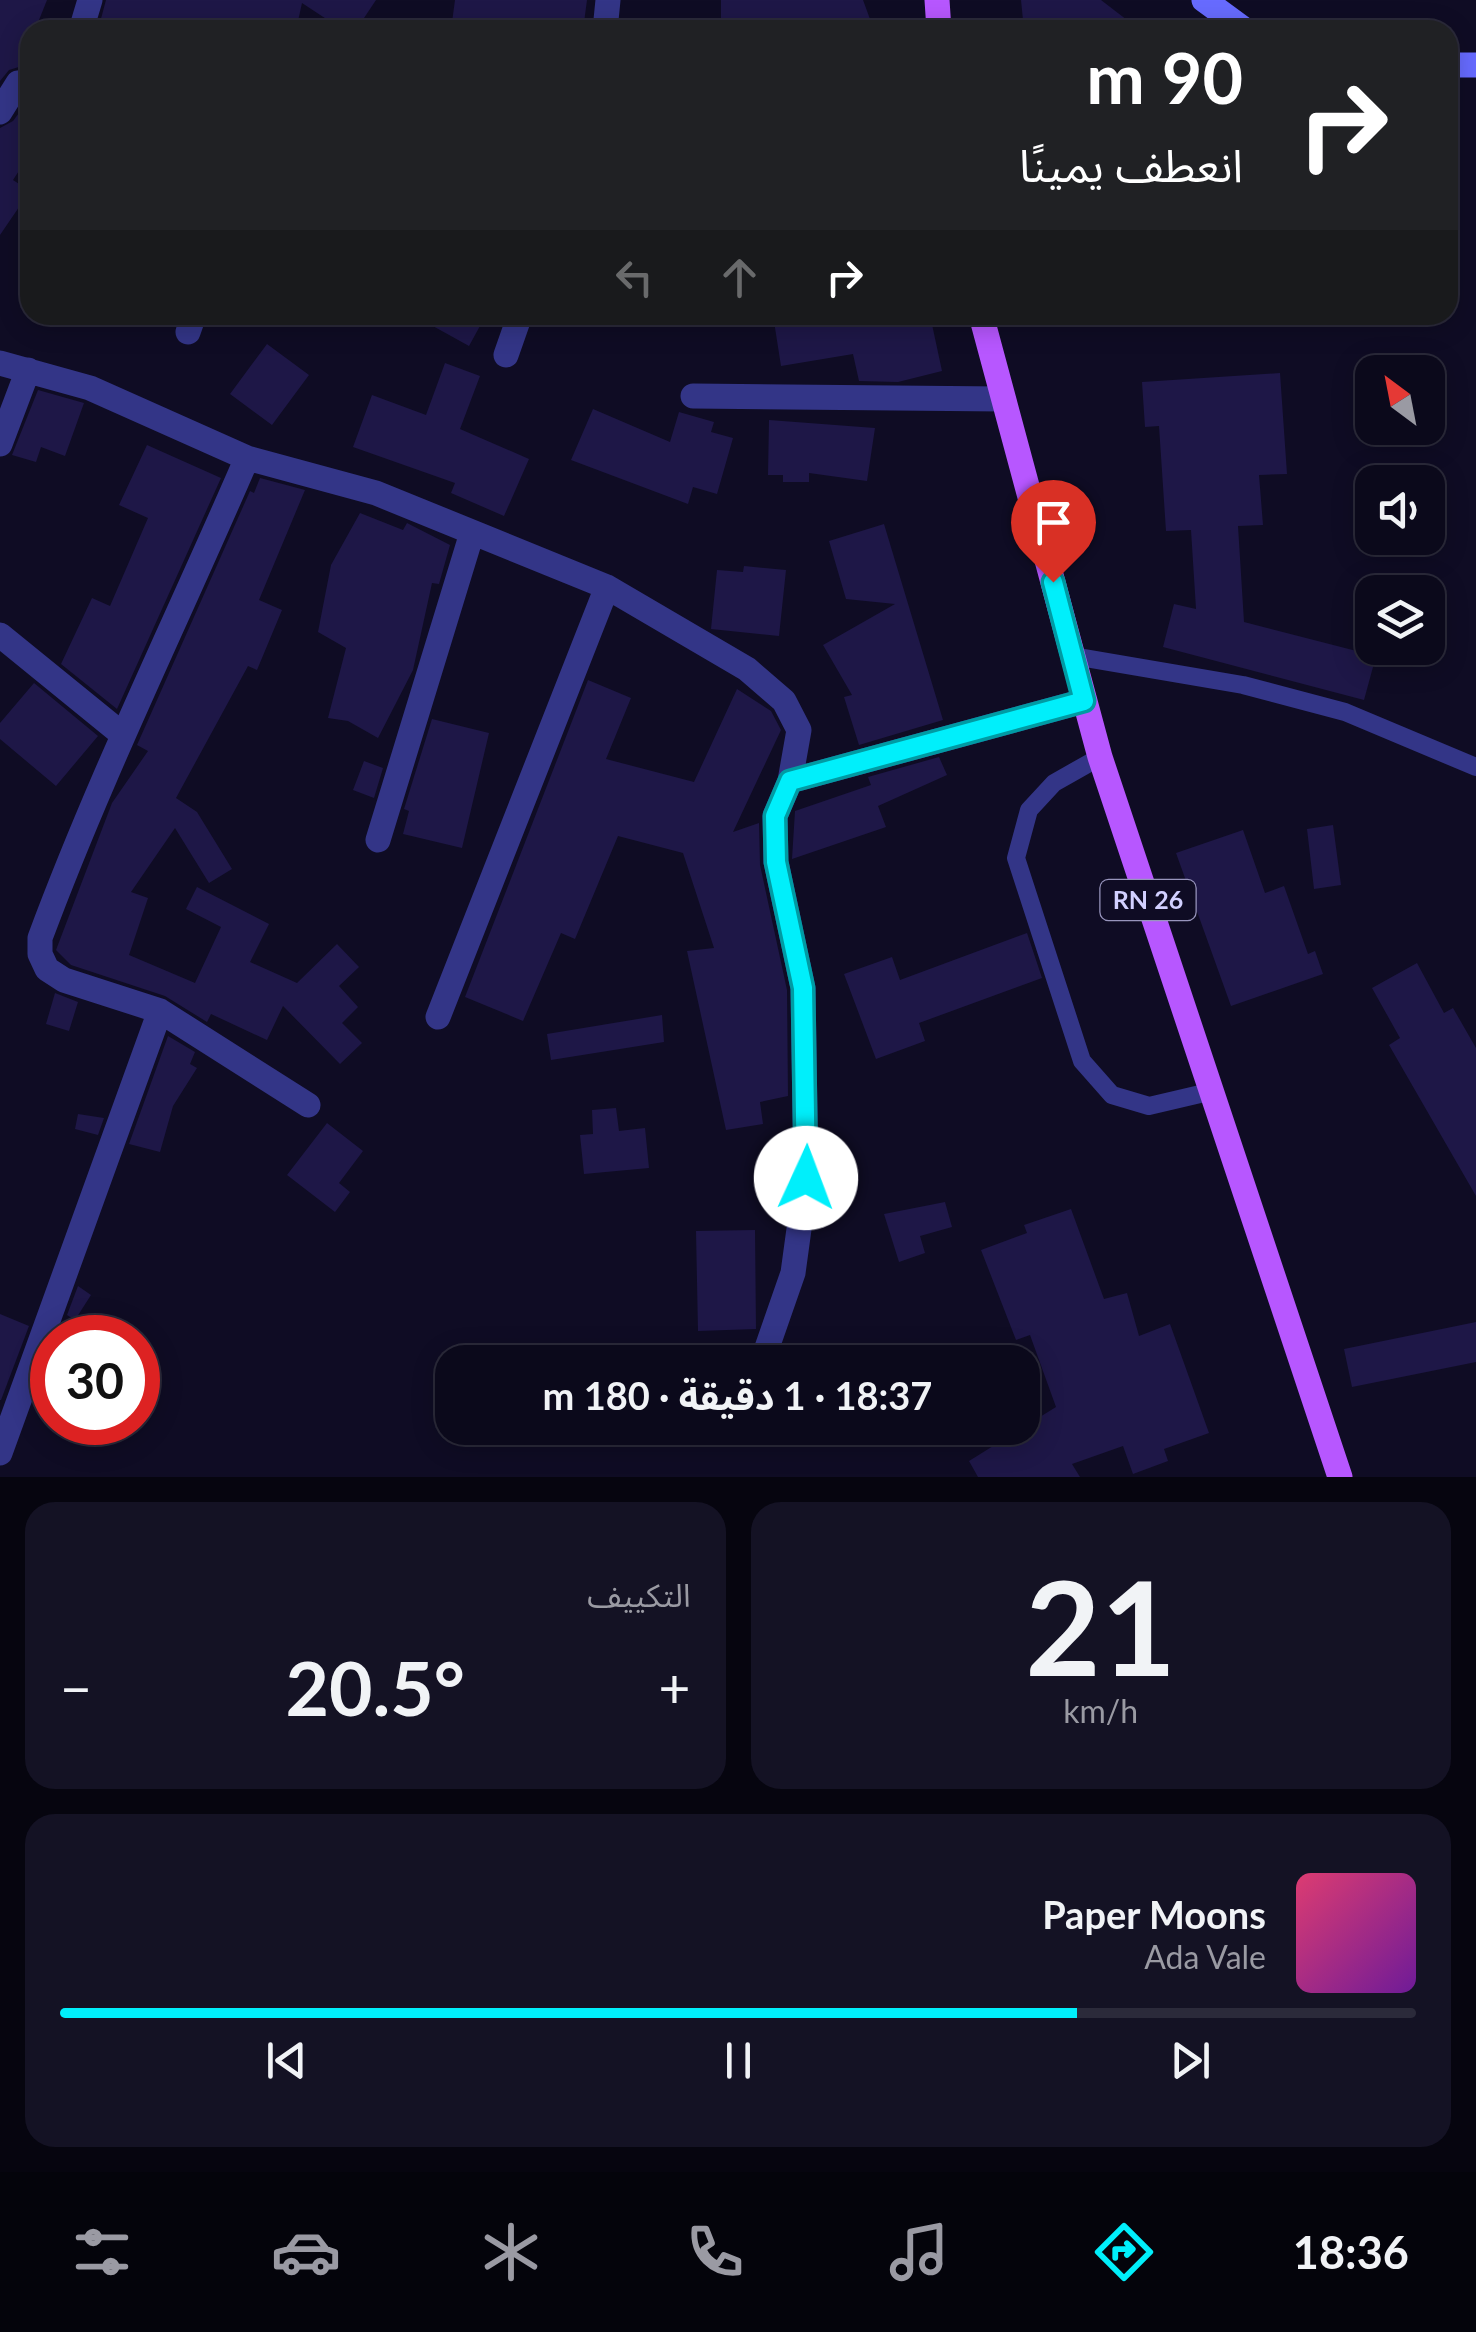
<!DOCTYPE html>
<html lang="ar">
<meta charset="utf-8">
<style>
:root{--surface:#0b091b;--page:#141224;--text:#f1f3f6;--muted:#9a9aa3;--line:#2b2a3a;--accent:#00effb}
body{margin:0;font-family:Lato,"Noto Sans Arabic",sans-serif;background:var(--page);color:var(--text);direction:rtl;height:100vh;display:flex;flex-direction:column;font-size:38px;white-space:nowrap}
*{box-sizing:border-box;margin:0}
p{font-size:32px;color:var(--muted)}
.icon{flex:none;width:55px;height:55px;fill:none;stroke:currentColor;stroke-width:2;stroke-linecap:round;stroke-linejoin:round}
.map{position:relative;height:1477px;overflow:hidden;direction:ltr}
.details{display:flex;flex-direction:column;gap:25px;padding:25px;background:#06050f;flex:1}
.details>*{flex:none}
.banner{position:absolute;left:20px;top:20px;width:1438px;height:305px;border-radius:30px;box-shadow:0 5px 25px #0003,0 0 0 2px var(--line);direction:rtl;background:#202124;color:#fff;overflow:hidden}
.needle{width:65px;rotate:328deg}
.buttons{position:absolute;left:1355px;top:355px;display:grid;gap:20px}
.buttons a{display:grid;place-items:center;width:90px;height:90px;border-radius:20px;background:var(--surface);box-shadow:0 5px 25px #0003,0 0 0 2px var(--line);font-size:50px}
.speed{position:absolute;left:30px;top:1315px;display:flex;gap:20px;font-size:50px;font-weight:700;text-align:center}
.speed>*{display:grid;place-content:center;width:130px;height:130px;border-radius:50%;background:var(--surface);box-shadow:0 5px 25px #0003,0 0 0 2px var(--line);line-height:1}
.speed .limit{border:15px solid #d22;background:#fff;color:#111}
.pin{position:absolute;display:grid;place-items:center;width:85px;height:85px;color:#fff;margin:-102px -42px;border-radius:50% 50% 50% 0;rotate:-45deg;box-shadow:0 0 10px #0007}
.pin .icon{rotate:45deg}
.me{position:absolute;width:110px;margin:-55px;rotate:2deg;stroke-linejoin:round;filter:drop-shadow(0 0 8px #0008)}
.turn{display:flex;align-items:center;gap:35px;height:210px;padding:0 50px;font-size:45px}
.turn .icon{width:130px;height:130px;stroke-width:2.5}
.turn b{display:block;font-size:70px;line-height:85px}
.lanes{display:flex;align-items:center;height:95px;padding:0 50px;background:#0003;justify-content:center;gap:50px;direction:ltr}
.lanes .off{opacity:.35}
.big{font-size:75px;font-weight:700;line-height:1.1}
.details .widget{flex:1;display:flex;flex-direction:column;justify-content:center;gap:15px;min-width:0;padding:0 35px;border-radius:30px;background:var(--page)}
.details .dial{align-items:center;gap:0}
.dial b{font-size:130px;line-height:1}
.song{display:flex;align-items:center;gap:30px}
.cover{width:120px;height:120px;border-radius:15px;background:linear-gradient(135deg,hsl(340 70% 55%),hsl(280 70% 35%))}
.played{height:10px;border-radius:5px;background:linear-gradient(90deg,var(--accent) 75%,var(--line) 75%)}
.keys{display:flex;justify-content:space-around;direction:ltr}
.heat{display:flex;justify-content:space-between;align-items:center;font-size:55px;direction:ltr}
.details .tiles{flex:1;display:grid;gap:25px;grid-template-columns:1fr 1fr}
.widget:last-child{grid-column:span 2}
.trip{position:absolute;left:435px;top:1345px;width:605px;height:100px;border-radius:30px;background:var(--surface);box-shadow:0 5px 25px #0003,0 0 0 2px var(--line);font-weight:700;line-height:100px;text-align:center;direction:rtl}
.tabs{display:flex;height:160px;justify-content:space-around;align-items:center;background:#04040b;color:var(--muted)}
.tabs .icon{width:70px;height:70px}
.tabs .active{color:var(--accent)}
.tabs b{font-size:45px;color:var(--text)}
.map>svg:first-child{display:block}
.building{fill:#1e1747}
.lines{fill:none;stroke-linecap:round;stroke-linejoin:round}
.lane{stroke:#333587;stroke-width:18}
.street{stroke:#333587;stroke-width:25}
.secondary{stroke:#676bff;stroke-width:25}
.primary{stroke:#b757ff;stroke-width:25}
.route-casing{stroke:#009ba3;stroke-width:25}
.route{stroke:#00effb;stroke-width:18}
.labels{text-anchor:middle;stroke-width:10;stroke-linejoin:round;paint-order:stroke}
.shield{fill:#0f0c24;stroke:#9895bd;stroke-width:2.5}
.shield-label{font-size:25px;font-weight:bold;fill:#d2d0ff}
</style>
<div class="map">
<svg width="1476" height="1477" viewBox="0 0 1476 1477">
<rect width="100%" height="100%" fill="#0f0c24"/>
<path class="building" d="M0 0H47L35 30H30L22 66 9 70 0 81Z
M106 0H376L356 30H343L302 3 296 30H98Z
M455 0H587L583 30H451Z
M721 0H863L874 30H721Z
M1021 0H1101L1140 30H1024Z
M30 98V154L13 180 30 191 0 235V128L13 121Z
M413 315H486L469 346Z
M773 315H930L942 371 898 382 859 381 853 354 781 366Z
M267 344 309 375 272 425 230 394Z
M445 363 480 376 460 429 529 459 504 516 451 493 455 483 353 447 372 395 426 415Z
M1280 373 1287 474 1259 475 1263 525 1238 526 1244 622 1376 656 1364 700 1163 647 1174 604 1196 609 1191 530 1166 531 1159 426 1145 427 1142 382Z
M38 390 84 403 65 456 41 447 36 462 12 455Z
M593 409 670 442 679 412 714 422 711 432 733 438 717 494 693 487 688 504 571 460Z
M769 420 875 428 867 481 809 473V482H783V475H768Z
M147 445 221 478 117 709 61 664 92 598 110 606 148 518 119 505Z
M260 478 305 490 259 600 282 610 257 670 248 666 176 798 197 812 232 869 209 883 175 828 131 892 148 898 129 955 195 983 221 927 186 909 197 887 269 924 250 962 297 983 337 944 359 967 339 986 358 1007 342 1023 362 1043 340 1064 283 1006 267 1040 211 1014 207 1022 165 996 71 965 56 950 112 803 148 751 137 745 250 491 254 493Z
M360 513 403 530 407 523 450 545 439 584 432 583 413 670 378 738 348 721 328 718 346 648 318 632 331 565Z
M884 524 943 720 859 745 844 697 852 695 823 645 895 604 846 599 829 541Z
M744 566 786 570 779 636 711 629 717 570 743 572Z
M588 680 631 698 606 759 694 782 737 689 771 711 781 730 733 832 759 823 760 865 787 990 788 1096 760 1102 763 1124 726 1130 687 951 714 948 683 853 618 836 575 939 561 933 523 1021 465 997Z
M34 683 98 736 56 786 0 739V723Z
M432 719 489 733 462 848 403 834 409 811 404 809Z
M939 757 947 775 878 806 886 827 792 859 795 811 871 785 868 777Z
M364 761 383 768 374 798 353 790Z
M1333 825 1341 885 1314 889 1307 829Z
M1243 830 1265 893 1284 886 1308 954 1315 951 1323 974 1231 1006 1176 853Z
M1027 933 1042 978 919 1023 925 1041 876 1059 844 974 892 957 900 980Z
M1417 963 1444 1013 1453 1008 1476 1048V1196L1389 1045 1400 1038 1372 988Z
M55 993 78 1002 69 1031 46 1024Z
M662 1015 664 1042 551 1060 547 1034Z
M168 1036 195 1052 190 1064 197 1068 173 1106 160 1152 129 1144Z
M616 1108 619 1131 645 1128 649 1168 584 1174 580 1135 593 1134 592 1110Z
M78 1114 104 1118 98 1135 75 1129Z
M327 1123 363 1151 339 1183 350 1192 335 1212 287 1175Z
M945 1202 952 1227 920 1236 925 1253 899 1262 884 1214Z
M1071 1209 1104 1299 1127 1293 1139 1336 1170 1324 1209 1433 1164 1449 1168 1461 1133 1474 1123 1446 1072 1464 1080 1477H978L969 1461 1056 1407 1030 1335 1016 1340 981 1250 1027 1233 1024 1225Z
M755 1230 756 1329 698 1331 696 1231Z
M78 1286 91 1295 75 1320 67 1315Z
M0 1314 29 1326 1 1400H0Z
M1476 1322V1362L1352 1387 1344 1349Z"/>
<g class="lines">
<path class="lane" d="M1073 656 1243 685 1345 712 1476 767
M1100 757 1054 783 1029 810 1016 858 1082 1061 1112 1095 1149 1106 1213 1091"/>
<path class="street" d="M81 30 90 0
M605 30 608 0
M0 112 18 83 30 82
M188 332 194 315
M506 355 520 315
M0 363 90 388 247 458 376 493 607 587 747 669 784 701 799 730 790 781 775 816 776 862 803 988 806 1178 793 1273 762 1362
M693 396 1002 399
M0 444 28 370
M247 458C178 618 101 774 40 938V954L47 969 64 980 160 1011 308 1105
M0 635 123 735
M790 781 1084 701
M378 840 472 533
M438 1017 607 587
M0 1453 160 1011"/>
<path class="secondary" d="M1204 0 1245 30
M1448 65H1476"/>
<path class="primary" d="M937 0 939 30
M981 315 1100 757 1340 1477"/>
</g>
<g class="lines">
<defs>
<path id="route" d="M806 1178 803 988 776 862 775 816 790 781 1084 701 1053 582"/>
</defs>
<use href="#route" class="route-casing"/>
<use href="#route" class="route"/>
</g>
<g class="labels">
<rect class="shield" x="1100.5" y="880" width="95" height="40" rx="8"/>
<g class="shield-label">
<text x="1148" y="909">RN 26</text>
</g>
</g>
</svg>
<div class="buttons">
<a><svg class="needle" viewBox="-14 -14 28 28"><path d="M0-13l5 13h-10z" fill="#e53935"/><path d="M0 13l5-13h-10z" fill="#9a9aa3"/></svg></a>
<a><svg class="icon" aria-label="sound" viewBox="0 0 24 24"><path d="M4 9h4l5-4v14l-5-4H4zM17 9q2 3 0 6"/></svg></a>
<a><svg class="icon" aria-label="layers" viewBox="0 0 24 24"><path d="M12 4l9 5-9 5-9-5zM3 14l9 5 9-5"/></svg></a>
</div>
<div class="speed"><div class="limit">30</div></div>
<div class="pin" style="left:1053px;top:582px;background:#d93025"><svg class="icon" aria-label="arrive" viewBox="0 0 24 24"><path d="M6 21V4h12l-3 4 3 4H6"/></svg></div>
<svg class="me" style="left:806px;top:1178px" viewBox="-20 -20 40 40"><circle r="19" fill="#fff"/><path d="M0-13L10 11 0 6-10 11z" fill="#00effb"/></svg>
<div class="trip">18:37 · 1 دقيقة · 180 m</div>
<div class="banner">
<div class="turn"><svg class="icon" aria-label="right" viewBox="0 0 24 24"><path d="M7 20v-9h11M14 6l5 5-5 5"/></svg><div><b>90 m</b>انعطف يمينًا</div></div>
<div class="lanes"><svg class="icon off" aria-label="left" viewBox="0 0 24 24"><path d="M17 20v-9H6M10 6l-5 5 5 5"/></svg><svg class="icon off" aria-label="ahead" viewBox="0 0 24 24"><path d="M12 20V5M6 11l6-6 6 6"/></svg><svg class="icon" aria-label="right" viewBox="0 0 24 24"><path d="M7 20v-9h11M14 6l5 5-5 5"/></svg></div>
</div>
</div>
<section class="details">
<div class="tiles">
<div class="widget dial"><b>21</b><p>km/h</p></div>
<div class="widget"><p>التكييف</p>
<div class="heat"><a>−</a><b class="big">20.5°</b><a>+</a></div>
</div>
<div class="widget">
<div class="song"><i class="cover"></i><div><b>Paper Moons</b><p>Ada Vale</p></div></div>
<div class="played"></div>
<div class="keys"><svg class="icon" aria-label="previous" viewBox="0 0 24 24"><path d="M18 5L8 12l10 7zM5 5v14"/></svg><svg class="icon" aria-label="pause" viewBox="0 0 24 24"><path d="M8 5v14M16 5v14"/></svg><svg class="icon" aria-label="next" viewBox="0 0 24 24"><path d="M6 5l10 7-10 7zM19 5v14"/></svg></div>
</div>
</div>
</section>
<nav class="tabs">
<b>18:36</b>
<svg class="icon active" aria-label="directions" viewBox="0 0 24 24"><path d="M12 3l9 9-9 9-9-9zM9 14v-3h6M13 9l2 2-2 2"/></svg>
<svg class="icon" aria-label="music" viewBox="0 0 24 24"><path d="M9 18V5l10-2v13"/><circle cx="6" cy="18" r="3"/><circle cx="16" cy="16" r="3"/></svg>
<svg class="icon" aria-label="phone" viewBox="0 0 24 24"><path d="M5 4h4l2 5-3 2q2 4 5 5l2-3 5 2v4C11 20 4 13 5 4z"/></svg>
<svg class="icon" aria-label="climate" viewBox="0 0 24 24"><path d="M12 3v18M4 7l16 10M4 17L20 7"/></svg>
<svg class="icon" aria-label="car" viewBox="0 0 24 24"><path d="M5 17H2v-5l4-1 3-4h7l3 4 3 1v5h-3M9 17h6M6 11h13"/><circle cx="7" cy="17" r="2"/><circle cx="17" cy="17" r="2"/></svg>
<svg class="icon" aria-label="filters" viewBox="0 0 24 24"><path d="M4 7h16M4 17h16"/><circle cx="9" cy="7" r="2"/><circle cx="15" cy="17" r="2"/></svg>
</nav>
